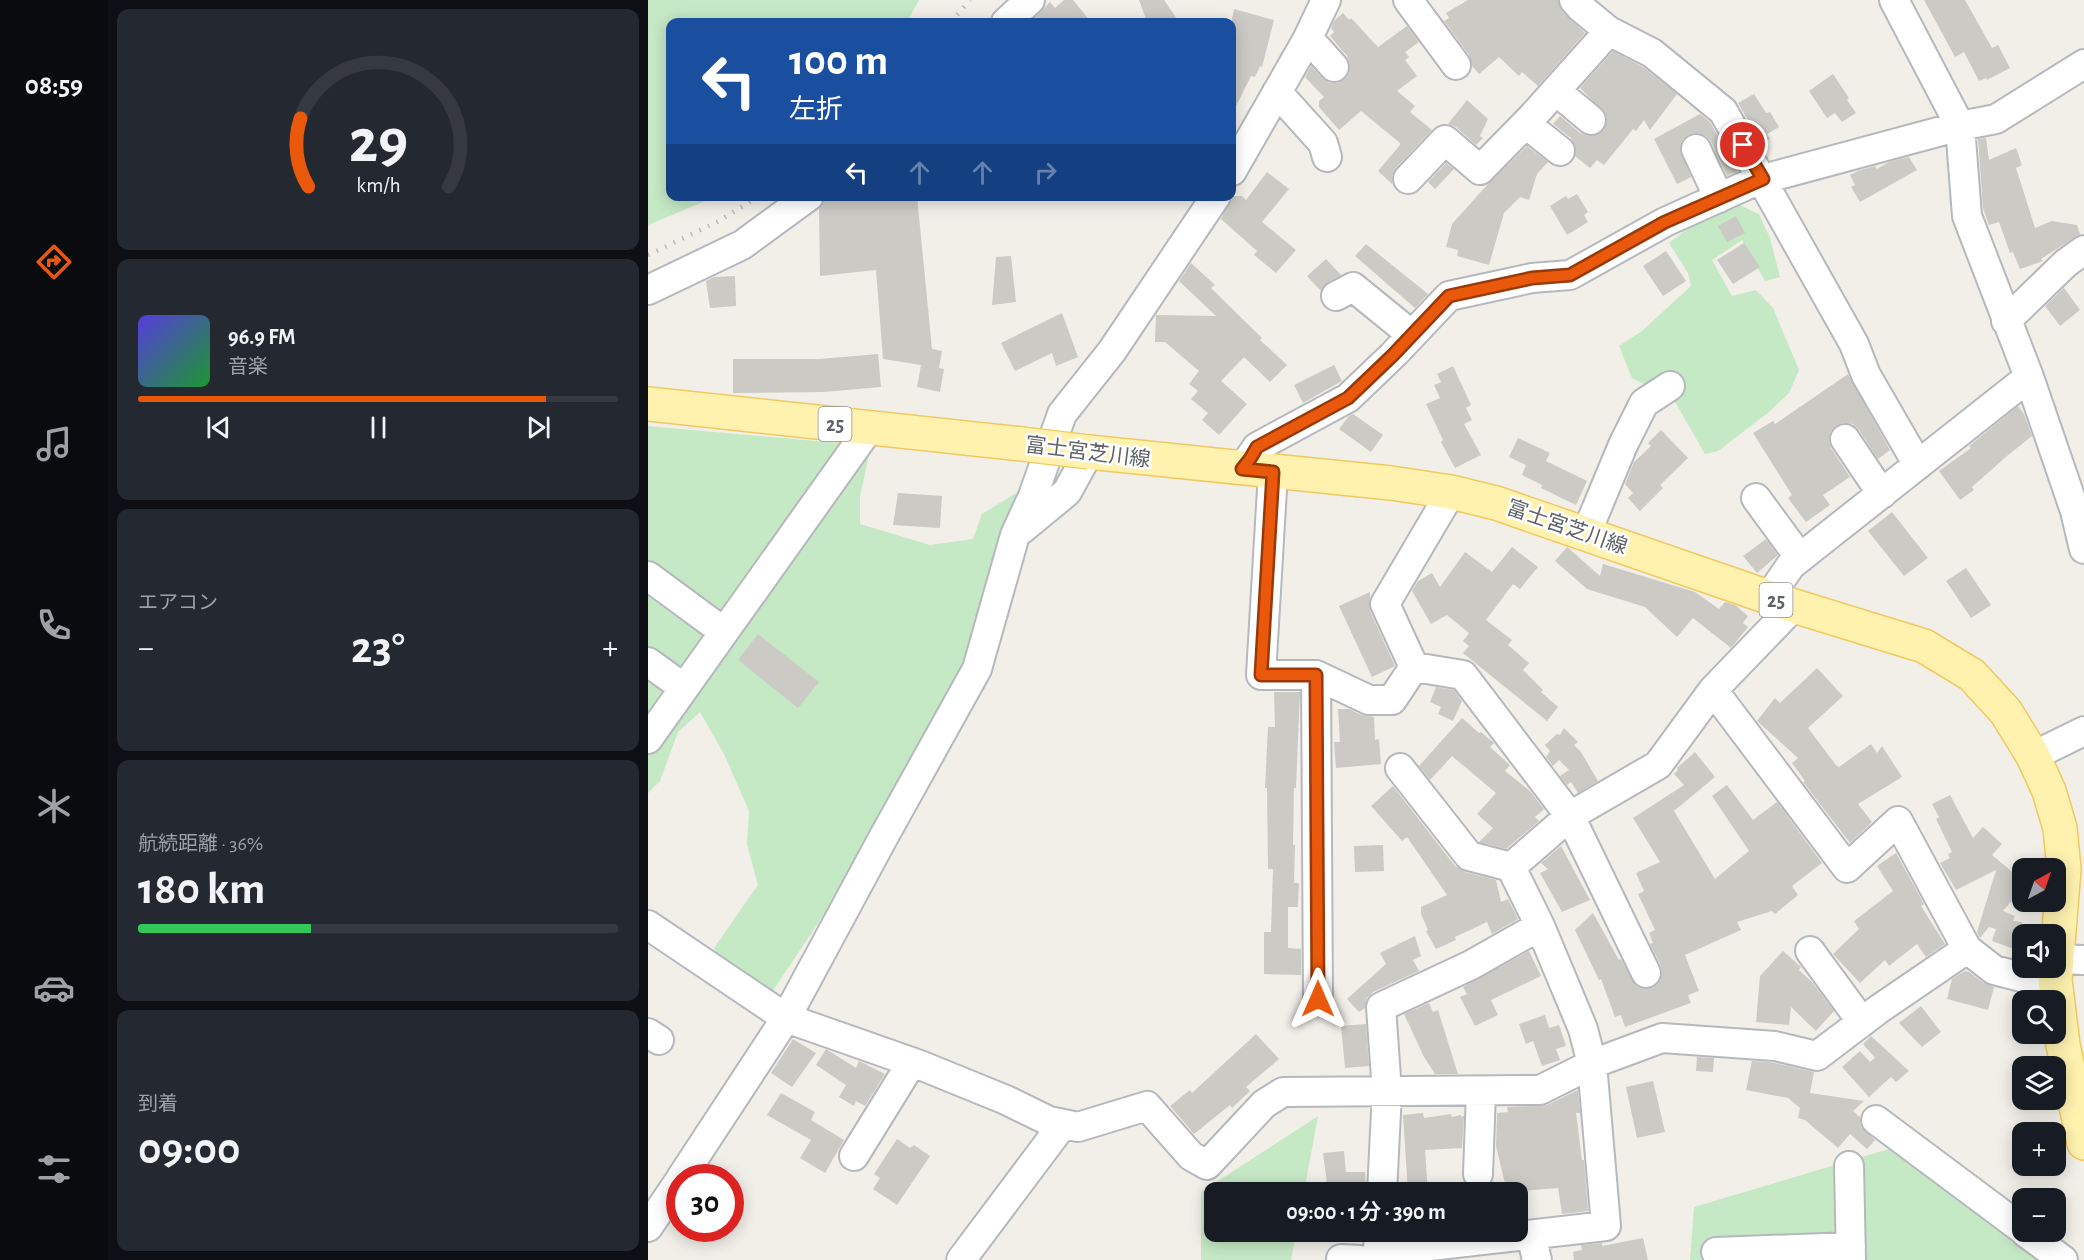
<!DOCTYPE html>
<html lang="ja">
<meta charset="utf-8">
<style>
:root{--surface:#171b24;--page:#242831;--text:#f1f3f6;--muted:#9ea1a6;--line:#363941;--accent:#ea580c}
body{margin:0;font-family:"Alegreya Sans","Noto Sans JP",sans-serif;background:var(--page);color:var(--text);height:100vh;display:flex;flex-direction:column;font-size:22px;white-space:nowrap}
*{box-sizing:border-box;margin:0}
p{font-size:20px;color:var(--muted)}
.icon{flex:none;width:33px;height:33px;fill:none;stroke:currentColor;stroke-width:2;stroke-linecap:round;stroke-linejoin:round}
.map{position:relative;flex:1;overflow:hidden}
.panel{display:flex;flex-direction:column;gap:9px;padding:9px;background:#0d0f14;width:540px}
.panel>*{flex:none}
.hud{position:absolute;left:18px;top:18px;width:570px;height:183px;border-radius:12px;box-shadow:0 3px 15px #0003;background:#1a4fa0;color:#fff;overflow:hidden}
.needle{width:39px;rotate:40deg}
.tools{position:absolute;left:1364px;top:858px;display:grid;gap:12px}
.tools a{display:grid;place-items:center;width:54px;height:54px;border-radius:12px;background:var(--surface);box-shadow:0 3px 15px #0003;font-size:30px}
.speed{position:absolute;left:18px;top:1164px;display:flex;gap:12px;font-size:30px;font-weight:700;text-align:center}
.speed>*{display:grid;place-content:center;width:78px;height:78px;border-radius:50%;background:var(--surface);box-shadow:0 3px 15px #0003;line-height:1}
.speed .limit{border:9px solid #d22;background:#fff;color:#111}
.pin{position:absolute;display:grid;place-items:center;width:51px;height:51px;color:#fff;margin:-26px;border:3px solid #fff;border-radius:50%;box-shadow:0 2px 6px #0007}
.me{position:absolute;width:66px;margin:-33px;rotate:0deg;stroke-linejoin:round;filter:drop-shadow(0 0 4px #0008)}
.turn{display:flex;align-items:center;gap:21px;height:126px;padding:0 24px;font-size:27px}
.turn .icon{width:78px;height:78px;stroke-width:2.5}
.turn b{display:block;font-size:42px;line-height:51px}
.lanes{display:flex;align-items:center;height:57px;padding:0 24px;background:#0003;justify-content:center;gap:30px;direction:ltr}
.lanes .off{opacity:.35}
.big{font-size:45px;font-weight:600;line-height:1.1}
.panel .widget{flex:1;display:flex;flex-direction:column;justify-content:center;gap:9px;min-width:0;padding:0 21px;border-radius:12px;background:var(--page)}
.panel .dial{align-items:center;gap:0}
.dial svg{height:156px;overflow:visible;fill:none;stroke:var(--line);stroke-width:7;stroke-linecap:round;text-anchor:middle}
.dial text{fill:var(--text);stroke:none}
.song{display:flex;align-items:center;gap:18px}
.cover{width:72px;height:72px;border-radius:9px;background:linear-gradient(135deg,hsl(250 70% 55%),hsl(130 70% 35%))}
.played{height:6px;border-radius:3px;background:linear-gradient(90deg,var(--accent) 85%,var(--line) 85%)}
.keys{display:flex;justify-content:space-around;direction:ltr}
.heat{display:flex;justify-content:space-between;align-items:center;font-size:33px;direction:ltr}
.charge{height:9px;border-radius:4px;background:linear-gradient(90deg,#34c759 36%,var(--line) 0)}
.trip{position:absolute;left:556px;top:1182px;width:324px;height:60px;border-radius:12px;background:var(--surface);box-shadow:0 3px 15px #0003;font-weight:600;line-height:60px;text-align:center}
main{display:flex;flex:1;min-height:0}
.menu{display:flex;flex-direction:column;width:108px;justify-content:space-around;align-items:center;background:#090b0e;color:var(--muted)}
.menu .icon{width:42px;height:42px}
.menu .current{color:var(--accent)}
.menu b{font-size:27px;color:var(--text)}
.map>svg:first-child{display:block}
.green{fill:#c5e8c5}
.building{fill:#cccac5}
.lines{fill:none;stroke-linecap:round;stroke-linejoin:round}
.minor-casing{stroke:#b5b8bc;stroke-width:32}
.major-casing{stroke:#f2c960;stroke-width:36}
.minor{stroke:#fff;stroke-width:28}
.major{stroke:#fff2af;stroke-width:33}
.rail{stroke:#b6b7b8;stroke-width:4.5;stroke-dasharray:1.5 8;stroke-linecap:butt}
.major-bridge-casing{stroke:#f2c960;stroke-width:36;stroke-linecap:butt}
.major-bridge{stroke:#fff2af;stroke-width:33}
.route-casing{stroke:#983908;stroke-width:15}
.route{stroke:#ea580c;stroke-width:10}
.labels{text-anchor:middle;stroke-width:5;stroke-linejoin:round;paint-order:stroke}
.shield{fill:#fff;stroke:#8f9295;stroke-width:1.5}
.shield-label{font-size:20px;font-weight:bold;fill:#5f6368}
.street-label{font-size:21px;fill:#5f6368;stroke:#fff}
</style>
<main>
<nav class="menu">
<b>08:59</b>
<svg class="icon current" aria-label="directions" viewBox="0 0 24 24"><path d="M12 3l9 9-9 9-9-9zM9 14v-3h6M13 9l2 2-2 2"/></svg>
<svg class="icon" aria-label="music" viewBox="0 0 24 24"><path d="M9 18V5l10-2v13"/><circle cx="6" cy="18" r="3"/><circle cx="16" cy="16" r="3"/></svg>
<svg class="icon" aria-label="phone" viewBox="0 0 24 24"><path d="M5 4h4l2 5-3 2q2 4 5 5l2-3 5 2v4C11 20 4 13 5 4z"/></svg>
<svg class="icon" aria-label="climate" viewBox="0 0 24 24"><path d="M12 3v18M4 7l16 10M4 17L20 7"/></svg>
<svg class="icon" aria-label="car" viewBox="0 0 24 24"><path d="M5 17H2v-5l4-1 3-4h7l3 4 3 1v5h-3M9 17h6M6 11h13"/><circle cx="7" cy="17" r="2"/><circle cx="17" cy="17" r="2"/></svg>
<svg class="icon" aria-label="filters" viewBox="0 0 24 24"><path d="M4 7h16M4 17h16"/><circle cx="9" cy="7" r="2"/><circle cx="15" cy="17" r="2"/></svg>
</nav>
<section class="panel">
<div class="widget dial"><svg viewBox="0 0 100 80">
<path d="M14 69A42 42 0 1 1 86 69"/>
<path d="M14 69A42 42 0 0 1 10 34" stroke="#ea580c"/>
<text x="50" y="56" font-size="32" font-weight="700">29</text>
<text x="50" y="72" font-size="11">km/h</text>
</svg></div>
<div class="widget">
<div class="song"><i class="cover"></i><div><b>96.9 FM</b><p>音楽</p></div></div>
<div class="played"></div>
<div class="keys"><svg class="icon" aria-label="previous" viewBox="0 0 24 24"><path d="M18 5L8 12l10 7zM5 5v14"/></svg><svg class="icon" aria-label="pause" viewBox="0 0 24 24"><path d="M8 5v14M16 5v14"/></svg><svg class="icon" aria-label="next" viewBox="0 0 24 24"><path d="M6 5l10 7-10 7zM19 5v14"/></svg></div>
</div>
<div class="widget"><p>エアコン</p>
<div class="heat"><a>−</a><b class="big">23°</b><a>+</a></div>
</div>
<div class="widget"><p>航続距離 · 36%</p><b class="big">180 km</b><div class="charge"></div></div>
<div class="widget"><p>到着</p><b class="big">09:00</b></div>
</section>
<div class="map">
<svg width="1436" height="1260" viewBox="0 0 1436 1260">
<rect width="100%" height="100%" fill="#f1efe8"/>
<path class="green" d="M0 0H271L259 22H22V196L67 197 0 225Z
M1091 205 1111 214 1122 238 1132 277 1117 281 1094 240 1064 260 1084 296 1108 290 1125 308 1151 370 1141 393 1121 412 1070 451 1057 454 1026 400 984 378 971 346 994 331 1043 286 1040 273 1021 243 1059 214Z
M0 426 223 446 212 496V524L282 545 325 539 334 514 368 493 358 591 223 844 122 995 87 984 66 948 110 885 99 844 101 811 76 754 52 712 30 732 12 781 0 793Z
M670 1116 656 1192H567V1232H648L643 1260H553V1192Z
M1251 1146 1395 1260H1042L1046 1207Z"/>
<path class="building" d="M416 0H425L443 22H382L402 2 407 8Z
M491 0H516L531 22H499Z
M820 0H910L914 11 937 33 890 86 874 72 871 76 851 57 831 74 824 66 821 55 796 21 801 18 798 13Z
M1276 0H1317L1344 48 1350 45 1362 68 1339 80 1338 78 1331 81 1316 52 1307 57Z
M586 9 626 20 614 67 612 66 607 77 603 76 584 114V19Z
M695 13 701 20 703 18 730 47 759 26 771 42 757 52 761 57 757 60 769 76 749 91 767 106 762 112 784 130 748 168 744 176V184L730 171 752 145V143L713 111 691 130 671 107V101L676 97 657 77 663 66 674 78 681 83H690L697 79 701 73 702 64 699 56 682 36 686 32 683 28 686 21Z
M965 51 995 67 1029 94 1002 130 996 120 988 131 985 129 956 165 949 160 942 168 927 156V146L923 138 905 124 912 116 932 133 940 136 949 135 956 130 959 122 958 114 932 88Z
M1185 74 1201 98 1199 100 1208 113 1194 122 1187 113 1179 118 1161 91Z
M1106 94 1118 113 1122 112 1131 127 1119 134 1122 139 1113 144 1090 103Z
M819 100 840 119 832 136 835 138 828 145 808 127 800 124Z
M1052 114 1062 122 1090 171 1079 176 1063 142 1058 136 1050 133 1042 134 1034 140 1032 148 1043 177 1029 184 1006 139Z
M1338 138 1341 160 1368 148 1374 165 1368 168 1387 228 1404 221 1429 225 1432 234 1393 259 1395 261 1372 269 1365 252 1362 253 1351 222 1341 225 1335 208 1330 139Z
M879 146 900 162 889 174 881 200 872 197 856 213 841 265 809 256 810 250 798 247 804 224 840 184Z
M1261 157 1269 170 1212 202 1203 187 1207 185 1202 175 1210 171 1227 166 1229 169 1241 162Z
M798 163 806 169 787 189 780 182Z
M619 172 641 189 614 222 648 250 628 273 606 255 609 251 573 219 584 196H594L598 200Z
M929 194 940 212 936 215 940 222 919 235 902 206 918 196 920 199Z
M205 196H269L284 349 294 351 291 368 296 369 292 392 269 387 273 365 235 359 228 270 172 276 171 209 177 200Z
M1088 216 1097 233 1079 242 1070 226Z
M1096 243 1112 267 1085 284 1069 260Z
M718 244 780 294 767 308 707 256Z
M1018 251 1038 281 1015 296 995 266Z
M363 256 368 302 344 305 348 257Z
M678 259 693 275 680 282 673 291 659 276Z
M543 263 567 285 563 288 614 338 612 340 639 365 622 382 596 357 573 381 599 404 571 435 554 420 560 413 543 399 550 391 541 384 551 371 517 342H507L508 315 568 316 531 281Z
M87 276 88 306 62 308 58 281 66 277Z
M1416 288 1432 310 1412 326 1397 306Z
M414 313 430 357 408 366 404 353 367 371 353 343Z
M230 354 233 387 175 392 85 393V359H171Z
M686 365 694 381 655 403 646 385Z
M805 366 823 405 818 408 824 420 816 424 833 455 807 468 793 442 795 440 778 404 792 398 786 385 793 382 789 374Z
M1200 374 1242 450 1230 459 1211 430 1205 424 1195 423 1187 426 1182 432 1181 441 1183 448 1202 477 1175 495 1182 505 1158 522 1140 498 1144 495 1105 433 1125 421 1127 424Z
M1370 406 1376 414 1384 436 1359 456 1324 487 1326 490 1312 500 1291 471 1323 448 1321 446Z
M705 414 735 435 723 452 691 429 701 416Z
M1013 430 1040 458 1012 485 1015 488 992 511 980 498 985 493 977 484 986 462 1003 446 1000 443Z
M870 438 902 453 898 461 939 481 928 505 893 488 894 485 874 475 878 465 861 457Z
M250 493 294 496 292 528 245 525Z
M1244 512 1280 558 1256 576 1220 531Z
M1118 539 1130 555 1109 573 1095 556Z
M864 547 890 567 872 589 865 584 838 620 864 640 860 645 881 663 875 670 895 690 893 692 910 707 899 721 815 653 821 646 815 641 821 633 799 615 783 624 764 591 770 581 784 573 792 587 817 552 844 572Z
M919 547 952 576 955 564 1047 592 1071 609 1077 602 1087 605 1100 616 1095 623 1100 627 1083 648 1045 618 1029 637 997 607 939 589 907 561Z
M1318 568 1343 605 1323 618 1298 581Z
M722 592V611L747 666 724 677 691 606Z
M110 634 171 682 150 708 90 660Z
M1169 668 1195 696 1160 728 1188 765 1191 767 1223 744 1229 753 1234 746 1254 777 1210 804 1224 822 1202 843 1155 782 1157 781 1144 763 1150 758 1109 721 1127 698 1132 703Z
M788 687 806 690 814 701 805 721 790 714 793 707 782 702Z
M626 692H652L648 788H646L645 845H647L646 883H651L650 907H640V948L653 949V975L616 974V932H623L625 869H620L619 788H617L620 727H627Z
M690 709H701L714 715 726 717 727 740 731 739 733 764 688 768 686 742H692Z
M814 718 831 733 833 732 846 743 842 747 862 765 857 771 882 791 896 809 887 817 891 821 858 849 831 842 845 828 829 814 848 793 804 756 782 780 771 766Z
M916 728 930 742 926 745 933 752 950 781 930 793 923 782 919 785 912 776 921 770 911 760 905 766 898 757 902 751 897 745 909 734 912 735Z
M1047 752 1067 777 1026 811 1067 879 1101 851 1064 796 1079 785 1105 820 1129 802 1174 863 1144 886 1150 895 1127 914 1124 911 1089 922 1093 930 1037 955 1051 991 1040 995 1043 1003 977 1027 973 1015 967 1017 953 979 951 980 927 930 945 913 971 960 973 959 988 986 997 989 1005 988 1011 983 1014 975 1013 966 1002 944 1005 943 1001 933 1007 930 990 894 996 891 988 873 1012 862 985 818 1036 785 1026 774 1030 770 1029 768Z
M745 786 807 866 817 872 848 880 853 902 860 899 870 919 844 934 839 922 807 937 808 940 788 949 778 931 780 930 773 914V907L799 895 759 837 754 841 723 806Z
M1302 795 1325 838 1335 827 1354 844 1344 855 1374 880V889L1355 911 1367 916 1365 921 1374 922V952L1344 941 1348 929 1341 927 1332 938 1329 932 1348 870 1308 890 1292 863 1302 858 1300 854 1304 852 1288 819 1291 817 1284 804Z
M735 845 736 871 707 872 706 846Z
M913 846 942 900 914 912 892 873 900 869 893 863Z
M1248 853 1276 904 1273 906 1297 944 1278 957 1269 944 1241 966 1237 960 1212 983 1185 954 1211 929 1206 921 1245 891 1229 866Z
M767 936 773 956 765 960 771 971 725 992 719 998 717 1008 711 1012 699 999 738 964 732 953Z
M881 951 893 976 843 1000 850 1015 827 1026 812 997 819 994 815 987Z
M1135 951 1153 967 1151 970 1165 983 1186 1011 1168 1031 1143 1007 1141 1025 1108 1022 1112 976Z
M1317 971 1321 972 1336 983 1346 987 1340 1010 1299 999 1304 979Z
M781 1003 785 1012 790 1010 810 1074H787L776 1057 756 1014Z
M1273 1006 1293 1032 1274 1047 1251 1023Z
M897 1015 901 1028 911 1025 918 1046 908 1049 912 1060 894 1066 885 1041 878 1044 871 1024Z
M718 1024 721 1066 697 1068 693 1026Z
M608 1034 631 1059 598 1087 602 1091 584 1108 582 1105 546 1134 522 1106 542 1090 544 1093Z
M1223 1036 1261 1071 1248 1082 1243 1077 1221 1097 1194 1067 1212 1051 1222 1062 1227 1058 1215 1044Z
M145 1039 168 1053 144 1087 123 1073Z
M178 1049 208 1068 211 1061 237 1074 217 1106 208 1101 206 1106 191 1097 198 1085 168 1065Z
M1049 1057 1066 1058 1065 1072 1048 1071Z
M1104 1061 1122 1062 1166 1072 1162 1093 1216 1101 1205 1111 1212 1117 1213 1127 1227 1140 1219 1149 1202 1134 1190 1148 1157 1120 1150 1118 1152 1108 1140 1098 1098 1090Z
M1005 1081 1017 1132 989 1138 978 1087Z
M930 1090 932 1113H928L934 1160H936L940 1211 914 1214 910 1188 859 1192 848 1146 849 1113 860 1112 859 1107 899 1105Z
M133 1093 167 1112 163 1120 196 1140 177 1173 152 1158 163 1140 119 1115Z
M775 1113 776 1118 803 1114 804 1117 813 1115V1117L816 1116 814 1148 777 1150 780 1192H760L755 1115Z
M249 1139 262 1148 266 1145 282 1156 249 1205 225 1189 232 1178 226 1174Z
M696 1151 698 1172H717L718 1192H680L675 1153Z
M995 1238 1000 1260H926L925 1252 934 1250 933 1245 954 1243V1246Z"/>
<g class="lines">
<defs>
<path id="minor" d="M760 0 808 65
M1246 0 1312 126 1319 216 1381 377 1427 511 1436 549
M358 22 382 0
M961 31 1004 53 1075 111 1206 344 1218 375 1270 465
M660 38 686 67
M908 91 943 120
M629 92 675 143 679 157
M878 124 912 151
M1048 149 1071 198
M584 171 659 40 678 0
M760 179 797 140 832 170 884 117 961 31 933 8 926 0
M0 290 94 245 161 196
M688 296 705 287 764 335
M1358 321 1418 263 1436 250
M1197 439 1234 494
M594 469 609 447 700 398 745 355 801 296 884 278 922 275 1017 222 1108 181 1312 126 1348 119 1436 64
M625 472 613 675H668L670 999
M803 492 737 604 766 667 815 675 922 816 998 973
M1108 498 1152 558
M373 530 419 492 441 452
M938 534 975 445 996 403 1022 386
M0 576 76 632
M1121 597 1143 565 1381 377
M0 662 36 688
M668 675 721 700H744L766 667
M1065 690 1199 868 1250 821 1319 949
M0 739 222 427
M1385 756 1436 731
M752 768 821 856 863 867
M0 925 138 1018 272 1065 358 1100 401 1121 430 1127 499 1106 543 1156 559 1165 616 1104 635 1092 892 1090 944 1064 1014 1038 1127 1046 1169 1056 1231 1009 1319 949 1346 970 1377 978 1407 980
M1162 951 1214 1022
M1409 959 1436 960
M0 1033 11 1040
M1228 1120 1374 1229
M206 1156 264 1062
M1201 1166 1203 1260
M830 1174 833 1091
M33 1178 138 1018 235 838 329 669 367 535 385 496 414 414 464 351 568 196
M734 1192 739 1092 733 1007 823 965 892 926
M0 1227 32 1180
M731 1232 730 1252 958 1226 944 1064 935 1029 892 926 863 867 922 816 1010 765 1065 690 1146 606
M1377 1232 1415 1260
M883 1235 889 1260
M1068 1252 1203 1247
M693 1259 712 1260
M313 1260 415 1124"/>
<path id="major" d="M0 404 374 444
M441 452 743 483 803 492 848 503 1146 606 1276 646 1324 675 1358 712 1385 756 1401 791 1412 828 1416 869 1407 980 1415 1045 1436 1143"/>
</defs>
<use href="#minor" class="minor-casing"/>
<use href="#major" class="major-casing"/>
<use href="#minor" class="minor"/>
<use href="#major" class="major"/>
<path class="rail" d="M303 22 322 0
M0 255 69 222 111 196"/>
<defs>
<path id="major-bridge" d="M374 444 441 452"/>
</defs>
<use href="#major-bridge" class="major-bridge-casing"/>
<use href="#major-bridge" class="major-bridge"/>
</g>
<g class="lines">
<defs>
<path id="route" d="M670 999 668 675H613L625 472 594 469 602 459 609 447 700 398 745 355 801 296 884 278 922 275 1017 222 1115 179 1095 145"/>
</defs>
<use href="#route" class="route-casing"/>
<use href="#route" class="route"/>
</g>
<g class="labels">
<g class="shield">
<rect x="170.5" y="407" width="33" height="34" rx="4.5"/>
<rect x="1111.5" y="583" width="33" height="34" rx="4.5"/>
</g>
<g class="shield-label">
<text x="187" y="431">25</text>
<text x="1128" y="607">25</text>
</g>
<g class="street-label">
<text transform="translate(440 452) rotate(7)" y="7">富士宮芝川線</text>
<text transform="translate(919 527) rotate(19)" y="7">富士宮芝川線</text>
</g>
</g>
</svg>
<div class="tools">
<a><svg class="needle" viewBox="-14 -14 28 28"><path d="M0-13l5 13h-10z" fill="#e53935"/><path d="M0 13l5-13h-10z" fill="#9ea1a6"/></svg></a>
<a><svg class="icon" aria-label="sound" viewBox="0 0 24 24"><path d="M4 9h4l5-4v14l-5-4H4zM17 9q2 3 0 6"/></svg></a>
<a><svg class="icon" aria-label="search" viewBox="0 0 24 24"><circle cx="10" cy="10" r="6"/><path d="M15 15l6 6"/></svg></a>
<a><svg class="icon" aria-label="layers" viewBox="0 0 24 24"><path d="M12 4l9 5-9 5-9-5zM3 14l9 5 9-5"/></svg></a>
<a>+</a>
<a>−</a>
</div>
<div class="speed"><div class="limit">30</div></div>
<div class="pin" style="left:1095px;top:145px;background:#d93025"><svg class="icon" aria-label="arrive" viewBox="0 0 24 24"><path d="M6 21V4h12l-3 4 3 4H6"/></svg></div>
<svg class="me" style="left:670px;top:999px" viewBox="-20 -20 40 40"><path d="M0-17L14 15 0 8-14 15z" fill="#ea580c" stroke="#fff" stroke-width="4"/></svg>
<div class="trip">09:00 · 1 分 · 390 m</div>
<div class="hud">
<div class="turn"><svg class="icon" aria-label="left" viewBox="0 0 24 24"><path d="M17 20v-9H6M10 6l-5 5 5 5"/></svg><div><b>100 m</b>左折</div></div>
<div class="lanes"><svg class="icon" aria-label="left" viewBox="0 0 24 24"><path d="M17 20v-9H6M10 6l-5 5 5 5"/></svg><svg class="icon off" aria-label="ahead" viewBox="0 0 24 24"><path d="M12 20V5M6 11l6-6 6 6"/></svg><svg class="icon off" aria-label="ahead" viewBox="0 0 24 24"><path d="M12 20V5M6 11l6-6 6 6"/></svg><svg class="icon off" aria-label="right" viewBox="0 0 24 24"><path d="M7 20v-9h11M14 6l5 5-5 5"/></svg></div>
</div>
</div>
</main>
